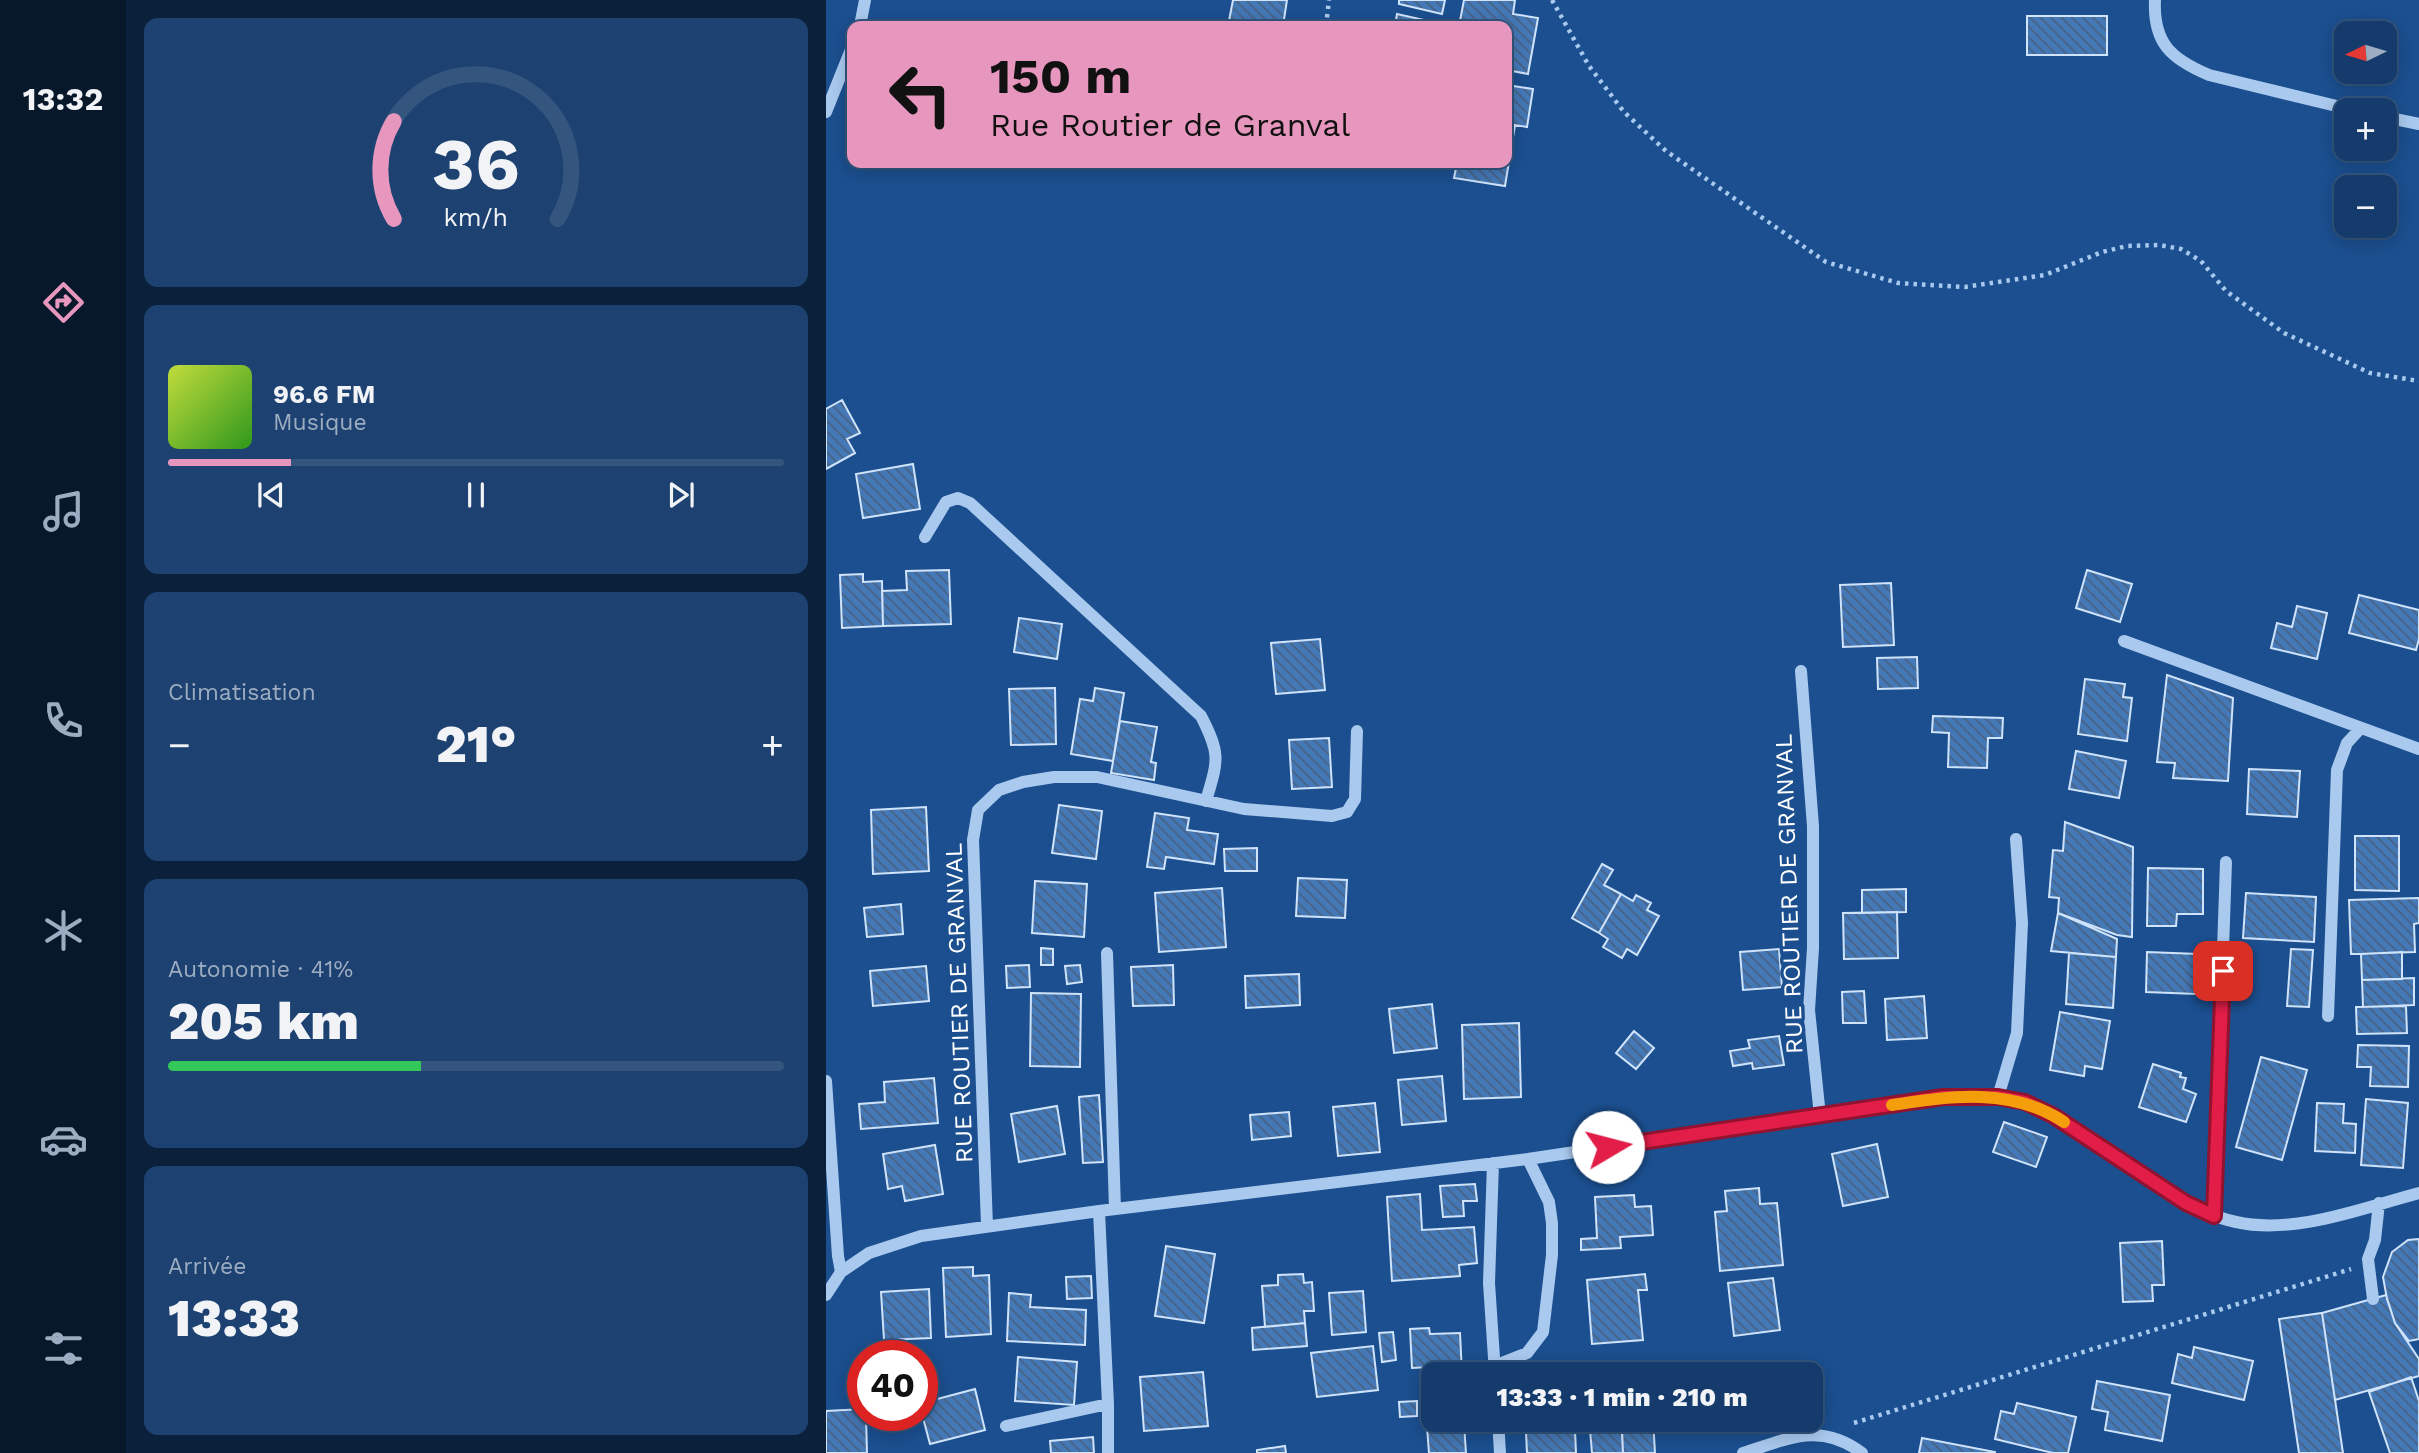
<!DOCTYPE html>
<html lang="fr">
<meta charset="utf-8">
<style>
:root{--surface:#143b6b;--page:#1d4271;--text:#f1f3f6;--muted:#9dadc1;--line:#33557e;--accent:#e797bd}
body{margin:0;font-family:"Work Sans",sans-serif;background:var(--page);color:var(--text);height:100vh;display:flex;flex-direction:column;font-size:26px;white-space:nowrap}
*{box-sizing:border-box;margin:0}
p{font-size:23px;color:var(--muted)}
.icon{flex:none;width:38px;height:38px;fill:none;stroke:currentColor;stroke-width:2;stroke-linecap:round;stroke-linejoin:round}
.map{position:relative;flex:1;overflow:hidden}
.details{display:flex;flex-direction:column;gap:18px;padding:18px;background:#0b203b;width:700px}
.details>*{flex:none}
.banner{position:absolute;left:21px;top:21px;width:665px;height:147px;border-radius:14px;box-shadow:0 4px 18px #0003,0 0 0 2px var(--line);background:#e797bd;color:#111;overflow:hidden}
.needle{width:46px;rotate:265deg}
.fabs{position:absolute;left:1508px;top:21px;display:grid;gap:14px}
.fabs a{display:grid;place-items:center;width:63px;height:63px;border-radius:14px;background:var(--surface);box-shadow:0 4px 18px #0003,0 0 0 2px var(--line);font-size:35px}
.speed{position:absolute;left:21px;top:1340px;display:flex;gap:14px;font-size:35px;font-weight:700;text-align:center}
.speed>*{display:grid;place-content:center;width:91px;height:91px;border-radius:50%;background:var(--surface);box-shadow:0 4px 18px #0003,0 0 0 2px var(--line);line-height:1}
.speed .limit{border:10px solid #d22;background:#fff;color:#111}
.pin{position:absolute;display:grid;place-items:center;width:60px;height:60px;color:#fff;margin:-30px;border-radius:14px;box-shadow:0 4px 10px #0006}
.me{position:absolute;width:77px;margin:-38px;rotate:82deg;stroke-linejoin:round;filter:drop-shadow(0 0 5px #0008)}
.turn{display:flex;align-items:center;gap:24px;height:147px;padding:0 28px;font-size:32px}
.turn .icon{width:91px;height:91px;stroke-width:2.5}
.turn b{display:block;font-size:49px;line-height:60px}
.big{font-size:52px;font-weight:800;line-height:1.1}
.details .tile{flex:1;display:flex;flex-direction:column;justify-content:center;gap:10px;min-width:0;padding:0 24px;border-radius:14px;background:var(--page)}
.details .dial{align-items:center;gap:0}
.dial svg{height:182px;overflow:visible;fill:none;stroke:var(--line);stroke-width:7;stroke-linecap:round;text-anchor:middle}
.dial text{fill:var(--text);stroke:none}
.song{display:flex;align-items:center;gap:21px}
.cover{width:84px;height:84px;border-radius:10px;background:linear-gradient(135deg,hsl(70 70% 55%),hsl(110 70% 35%))}
.played{height:7px;border-radius:4px;background:linear-gradient(90deg,var(--accent) 20%,var(--line) 20%)}
.keys{display:flex;justify-content:space-around;direction:ltr}
.heat{display:flex;justify-content:space-between;align-items:center;font-size:38px;direction:ltr}
.charge{height:10px;border-radius:5px;background:linear-gradient(90deg,#34c759 41%,var(--line) 0)}
.trip{position:absolute;left:595px;top:1362px;width:402px;height:70px;border-radius:14px;background:var(--surface);box-shadow:0 4px 18px #0003,0 0 0 2px var(--line);font-weight:800;line-height:70px;text-align:center}
main{display:flex;flex:1;min-height:0}
.tab-bar{display:flex;flex-direction:column;width:126px;justify-content:space-around;align-items:center;background:#08182b;color:var(--muted)}
.tab-bar .icon{width:49px;height:49px}
.tab-bar .selected{color:var(--accent)}
.tab-bar b{font-size:32px;color:var(--text)}
.map>svg:first-child{display:block}
.building{fill:url(#building-back-hatch);stroke:#cfe3fa;stroke-width:2}
.lines{fill:none;stroke-linecap:round;stroke-linejoin:round}
.path{stroke:#a9c9ee;stroke-width:4.5;stroke-dasharray:3.5 5;stroke-linecap:butt}
.minor{stroke:#a9c9ee;stroke-width:12}
.route-casing{stroke:#92132f;stroke-width:18}
.route{stroke:#e11d48;stroke-width:12}
.slow{stroke:#f59e0b;stroke-width:12}
.labels{text-anchor:middle;stroke-width:7;stroke-linejoin:round;paint-order:stroke}
.street-label{font-size:24px;fill:#fff;stroke:#1b4f8f}
</style>
<main>
<nav class="tab-bar">
<b>13:32</b>
<svg class="icon selected" aria-label="directions" viewBox="0 0 24 24"><path d="M12 3l9 9-9 9-9-9zM9 14v-3h6M13 9l2 2-2 2"/></svg>
<svg class="icon" aria-label="music" viewBox="0 0 24 24"><path d="M9 18V5l10-2v13"/><circle cx="6" cy="18" r="3"/><circle cx="16" cy="16" r="3"/></svg>
<svg class="icon" aria-label="phone" viewBox="0 0 24 24"><path d="M5 4h4l2 5-3 2q2 4 5 5l2-3 5 2v4C11 20 4 13 5 4z"/></svg>
<svg class="icon" aria-label="climate" viewBox="0 0 24 24"><path d="M12 3v18M4 7l16 10M4 17L20 7"/></svg>
<svg class="icon" aria-label="car" viewBox="0 0 24 24"><path d="M5 17H2v-5l4-1 3-4h7l3 4 3 1v5h-3M9 17h6M6 11h13"/><circle cx="7" cy="17" r="2"/><circle cx="17" cy="17" r="2"/></svg>
<svg class="icon" aria-label="filters" viewBox="0 0 24 24"><path d="M4 7h16M4 17h16"/><circle cx="9" cy="7" r="2"/><circle cx="15" cy="17" r="2"/></svg>
</nav>
<section class="details">
<div class="tile dial"><svg viewBox="0 0 100 80">
<path d="M14 69A42 42 0 1 1 86 69"/>
<path d="M14 69A42 42 0 0 1 14 26" stroke="#e797bd"/>
<text x="50" y="56" font-size="32" font-weight="700">36</text>
<text x="50" y="72" font-size="11">km/h</text>
</svg></div>
<div class="tile">
<div class="song"><i class="cover"></i><div><b>96.6 FM</b><p>Musique</p></div></div>
<div class="played"></div>
<div class="keys"><svg class="icon" aria-label="previous" viewBox="0 0 24 24"><path d="M18 5L8 12l10 7zM5 5v14"/></svg><svg class="icon" aria-label="pause" viewBox="0 0 24 24"><path d="M8 5v14M16 5v14"/></svg><svg class="icon" aria-label="next" viewBox="0 0 24 24"><path d="M6 5l10 7-10 7zM19 5v14"/></svg></div>
</div>
<div class="tile"><p>Climatisation</p>
<div class="heat"><a>−</a><b class="big">21°</b><a>+</a></div>
</div>
<div class="tile"><p>Autonomie · 41%</p><b class="big">205 km</b><div class="charge"></div></div>
<div class="tile"><p>Arrivée</p><b class="big">13:33</b></div>
</section>
<div class="map">
<svg width="1593" height="1453" viewBox="0 0 1593 1453">
<defs>
<pattern id="building-back-hatch" width="6" height="6" patternUnits="userSpaceOnUse" patternTransform="scale(1.75)"><rect width="6" height="6" fill="#4478b7"/><path d="M-1 5l2 2M0 0l6 6M5-1l2 2" fill="none" stroke="#486282"/></pattern>
</defs>
<rect width="100%" height="100%" fill="#1b4f8f"/>
<path class="building" d="M407 0H461L457 26H402Z
M573 0H619L616 14 573 4Z
M638 0H689L687 14 712 18 702 74 681 70V26H633Z
M571 14 598 20 597 26H569Z
M1201 16H1281V55H1201Z
M681 85 707 89 701 127 681 124Z
M681 124 689 125 679 186 628 178 631 163H681Z
M16 400 34 433 21 439 29 453 0 469V409Z
M87 464 94 509 37 518 30 474Z
M123 570 125 624 57 626 56 591 81 590 80 571Z
M1261 570 1306 584 1294 622 1250 608Z
M37 574V582L56 581 57 626 16 628 14 575Z
M1065 583 1068 645 1017 647 1014 585Z
M1533 595 1593 610V639L1590 650 1523 633Z
M1471 606 1501 613 1491 659 1445 648 1451 623 1466 627Z
M193 618 236 624 231 659 188 652Z
M494 639 499 690 450 694 445 643Z
M1091 657 1092 688 1052 689 1051 658Z
M1341 675 1407 698 1402 781 1347 778 1349 763 1331 762Z
M1259 679 1299 684 1297 697 1306 698 1301 741 1252 734Z
M229 688 230 744 185 745 183 689Z
M269 688 298 693 287 761 245 754 254 699 267 701Z
M1107 716 1177 718 1176 738H1162L1161 768 1122 767 1123 733 1106 732Z
M294 721 331 727 325 762 330 763 328 780 285 773Z
M503 738 506 787 466 789 463 740Z
M1250 751 1300 761 1293 798 1243 789Z
M1423 769 1474 771 1471 817 1421 814Z
M233 805 276 811 270 859 226 853Z
M100 807 103 871 47 874 45 810Z
M329 813 363 818 361 830 392 834 388 864 340 857 338 869 321 867Z
M1239 822 1307 847 1306 937 1291 935 1232 913 1233 898 1223 897 1227 850 1237 851Z
M1529 836H1573V891L1529 890Z
M431 848V871H399L398 849Z
M776 864 787 870 778 885 795 894 773 933 746 918Z
M1322 868 1377 869V914H1351L1350 926H1321Z
M472 878 521 880 519 918 470 916Z
M209 881 261 884 258 937 206 933Z
M396 888 400 947 333 952 329 893Z
M1080 889V912L1036 913V890Z
M1420 893 1490 897 1488 942 1417 938Z
M795 894 807 901 810 895 825 903 821 910 833 916 811 955 801 949 796 958 777 947 782 939 773 933Z
M1593 898V923L1588 924 1589 952 1525 954 1523 900Z
M75 904 77 934 41 937 38 908Z
M1071 912 1072 958 1018 959 1017 913Z
M1232 913 1291 939 1290 957 1225 951Z
M215 948 227 949V965H215Z
M953 949 956 987 917 990 914 952Z
M1465 949 1487 950 1483 1007 1461 1006Z
M1321 952 1372 954 1370 994 1320 992Z
M1576 952V979L1536 980 1535 954Z
M1243 953 1290 957 1287 1008 1240 1004Z
M203 965 204 987 181 988 180 966Z
M254 965 256 982 241 984 239 966Z
M347 965 348 1005 307 1006 305 967Z
M100 966 103 1001 47 1006 44 971Z
M473 974 474 1005 420 1008 419 976Z
M1588 978V1005L1537 1007 1536 980Z
M1038 991 1040 1023H1017L1016 992Z
M205 993 255 994 254 1067 204 1066Z
M1098 996 1101 1038 1061 1040 1059 999Z
M606 1004 611 1048 568 1053 563 1009Z
M1580 1006 1581 1033 1531 1034 1530 1007Z
M1234 1012 1284 1021 1276 1069 1259 1066 1258 1076 1224 1070Z
M693 1023 695 1097 638 1099 636 1025Z
M808 1031 828 1048 810 1069 790 1053Z
M953 1036 958 1065 927 1069 926 1063 907 1066 904 1051 924 1048 922 1040Z
M1532 1045 1583 1046 1582 1087 1544 1086 1545 1067H1531Z
M1435 1057 1481 1070 1456 1160 1410 1147Z
M1327 1064 1355 1073 1354 1077 1360 1078 1357 1089 1370 1094 1360 1122 1313 1107Z
M616 1076 620 1121 576 1125 572 1080Z
M108 1078 112 1123 35 1129 33 1104 59 1102 58 1082Z
M273 1095 277 1162 257 1163 253 1097Z
M1540 1099 1582 1103 1577 1168 1535 1165Z
M549 1103 554 1152 512 1156 507 1107Z
M1491 1103 1518 1104 1517 1123 1530 1124 1529 1153 1489 1151Z
M231 1106 239 1154 193 1162 185 1114Z
M463 1112 465 1136 426 1140 424 1115Z
M1178 1122 1221 1137 1210 1167 1167 1152Z
M1051 1144 1062 1197 1017 1206 1006 1154Z
M109 1145 117 1194 79 1201 76 1186 62 1189 57 1154Z
M649 1184 651 1201H637L638 1216 617 1217 614 1186Z
M933 1188 934 1204 951 1203 957 1265 894 1271 889 1212 901 1211 899 1191Z
M594 1194 596 1230 648 1227 651 1263 633 1265 634 1276 566 1281 561 1197Z
M808 1195 809 1207 825 1206 827 1235 794 1237 795 1248 755 1250V1239L771 1238 769 1197Z
M1593 1239V1339L1583 1341 1569 1323 1561 1299 1557 1277 1566 1252 1582 1240Z
M1336 1241 1338 1285H1326L1327 1301 1297 1302 1294 1243Z
M340 1246 389 1254 378 1323 329 1316Z
M147 1267V1276L163 1275 165 1334 120 1337 117 1268Z
M477 1274 478 1283 486 1282 488 1311H478L479 1323 439 1327 436 1286 452 1285V1275Z
M819 1274 821 1290H812L817 1340 766 1344 761 1280Z
M265 1276 266 1298 241 1299 240 1277Z
M947 1278 954 1330 908 1336 902 1283Z
M103 1289 105 1338 58 1340 55 1292Z
M537 1291 540 1332 506 1335 503 1293Z
M183 1293 205 1295 204 1307 260 1310 259 1345 181 1341Z
M1560 1295 1569 1323 1593 1359V1376L1509 1400 1496 1313Z
M1496 1313 1517 1453H1473L1453 1319Z
M479 1323 481 1346 427 1350 426 1328Z
M603 1328 604 1334 634 1333 636 1374H607L606 1393 604 1367 586 1368 584 1329Z
M567 1332 570 1360 556 1362 553 1333Z
M547 1346 552 1390 491 1397 485 1353Z
M1368 1347 1427 1361 1418 1400 1346 1383 1352 1354 1366 1358Z
M192 1357 251 1362 248 1405 189 1401Z
M377 1372 382 1426 318 1431 314 1377Z
M1585 1377 1593 1401V1453H1564L1543 1392Z
M1271 1381 1344 1395 1336 1441 1279 1430 1282 1412 1266 1409Z
M149 1389 159 1430 104 1444 96 1414V1403Z
M607 1398V1417H599L598 1399Z
M591 1401V1416L574 1417 573 1402Z
M1191 1403 1250 1417 1242 1453H1227L1169 1439 1175 1411 1188 1414Z
M37 1409V1416H40L41 1453H0V1411Z
M682 1419H715L716 1432 682 1433Z
M715 1419H749V1430L716 1432Z
M795 1419H827L829 1453H797Z
M638 1424 640 1453H603L601 1427Z
M796 1428 797 1453H766L764 1430Z
M749 1430 750 1453H701L700 1432Z
M267 1437 268 1453H225L224 1441Z
M1096 1438 1169 1452V1453H1093Z
M459 1446 460 1453H431V1450Z"/>
<g class="lines">
<path class="path" d="M726 0 763 66 798 112 840 151 1000 262 1072 283 1139 287 1219 275 1276 252 1301 246 1333 245 1355 249 1375 261 1400 291 1458 333 1544 373 1593 381
M500 26 503 0
M1028 1423 1525 1269"/>
<path class="minor" d="M1329 0C1327 43 1345 59 1383 75L1527 110
M34 26 39 0
M0 112 26 47
M1559 117 1593 124
M99 537 120 502 132 498 144 503 375 716C395 755 392 760 380 801
M1298 641 1593 749
M975 671 987 826V948L983 1010 994 1116
M281 953 289 1209
M1502 1016 1511 770 1521 743 1534 729
M0 1081 12 1256 15 1272
M1172 1097 1191 1033 1196 923 1190 839
M667 1163 663 1283 669 1373
M273 1211 282 1404V1453
M1388 1216 1400 862
M161 1226 147 840 152 810 173 790 197 782 228 777H271L418 809 506 816 521 812 529 799 531 731
M0 1295 15 1272 43 1253 95 1236 273 1211 702 1159 1117 1097C1144 1097 1171 1095 1197 1102 1217 1108 1236 1121 1253 1132 1296 1161 1360 1212 1410 1222 1469 1235 1536 1208 1593 1193
M1547 1299 1542 1259 1549 1240 1553 1203
M668 1366 701 1353 717 1332 726 1255V1223L723 1202 702 1159
M672 1419 674 1453
M180 1426 282 1404
M917 1453C962 1439 994 1421 1036 1453"/>
</g>
<g class="lines">
<defs>
<path id="route" d="M782 1147 1117 1097H1172L1199 1102 1228 1116 1360 1203 1388 1216 1397 971"/>
</defs>
<use href="#route" class="route-casing"/>
<use href="#route" class="route"/>
<path class="slow" d="M1066 1105C1126 1096 1185 1087 1238 1122"/>
</g>
<g class="labels">
<g class="street-label">
<text transform="translate(963 894) rotate(-92)" y="8">RUE ROUTIER DE GRANVAL</text>
<text transform="translate(133 1003) rotate(-92)" y="8">RUE ROUTIER DE GRANVAL</text>
</g>
</g>
</svg>
<div class="fabs">
<a><svg class="needle" viewBox="-14 -14 28 28"><path d="M0-13l5 13h-10z" fill="#e53935"/><path d="M0 13l5-13h-10z" fill="#9dadc1"/></svg></a>
<a>+</a>
<a>−</a>
</div>
<div class="speed"><div class="limit">40</div></div>
<div class="pin" style="left:1397px;top:971px;background:#d93025"><svg class="icon" aria-label="arrive" viewBox="0 0 24 24"><path d="M6 21V4h12l-3 4 3 4H6"/></svg></div>
<svg class="me" style="left:782px;top:1147px" viewBox="-20 -20 40 40"><circle r="19" fill="#fff"/><path d="M0-13L10 11 0 6-10 11z" fill="#e11d48"/></svg>
<div class="trip">13:33 · 1 min · 210 m</div>
<div class="banner">
<div class="turn"><svg class="icon" aria-label="left" viewBox="0 0 24 24"><path d="M17 20v-9H6M10 6l-5 5 5 5"/></svg><div><b>150 m</b>Rue Routier de Granval</div></div>
</div>
</div>
</main>
